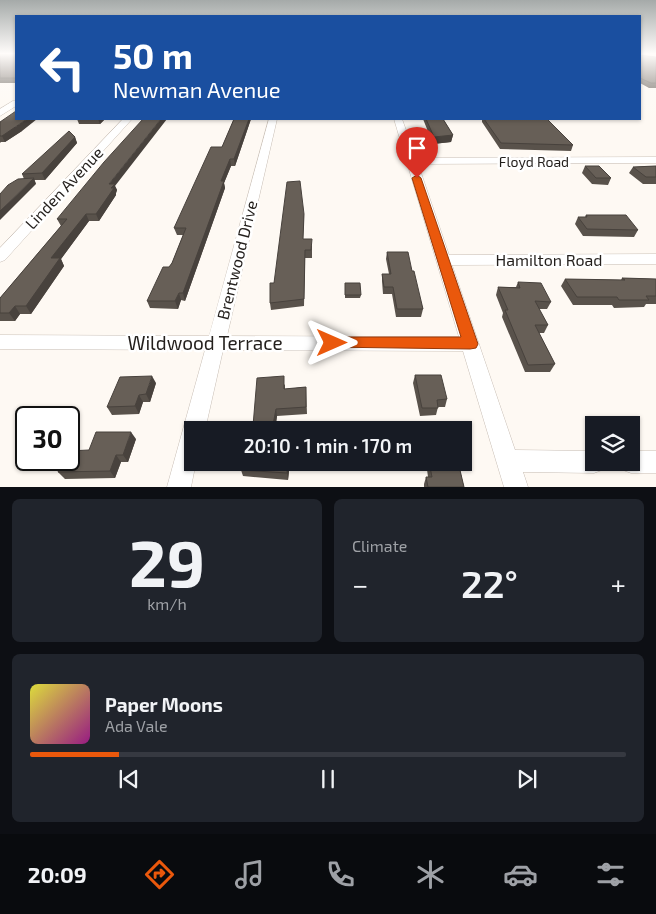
<!DOCTYPE html>
<meta charset="utf-8">
<style>
:root{--surface:#171b24;--page:#20242c;--text:#f1f3f6;--muted:#9ea1a6;--line:#363941;--accent:#ea580c}
body{margin:0;font-family:"Exo 2",sans-serif;background:var(--page);color:var(--text);height:100vh;display:flex;flex-direction:column;font-size:19px;white-space:nowrap}
*{box-sizing:border-box;margin:0}
p{font-size:16px;color:var(--muted)}
.icon{flex:none;width:28px;height:28px;fill:none;stroke:currentColor;stroke-width:2;stroke-linecap:round;stroke-linejoin:round}
.map{position:relative;height:487px;overflow:hidden}
.side{display:flex;flex-direction:column;gap:12px;padding:12px;background:#0d0f14;flex:1}
.side>*{flex:none}
.top-card{position:absolute;left:15px;top:15px;width:626px;height:105px;border-radius:0px;box-shadow:0 1px 4px #0004;background:#1a4fa0;color:#fff;overflow:hidden}
.tools{position:absolute;left:585px;top:416px;display:grid;gap:10px}
.tools a{display:grid;place-items:center;width:55px;height:55px;border-radius:0px;background:var(--surface);box-shadow:0 1px 4px #0004;font-size:25px}
.speed{position:absolute;left:15px;top:406px;display:flex;gap:10px;font-size:25px;font-weight:700;text-align:center}
.speed>*{display:grid;place-content:center;width:65px;height:65px;border-radius:50%;background:var(--surface);box-shadow:0 1px 4px #0004;line-height:1}
.speed .limit{border:2px solid #111;border-radius:8px;background:#fff;color:#111}
.pin{position:absolute;display:grid;place-items:center;width:42px;height:42px;color:#fff;margin:-51px -21px;border-radius:50% 50% 50% 0;rotate:-45deg;box-shadow:0 0 5px #0007}
.pin .icon{rotate:45deg}
.me{position:absolute;width:55px;margin:-28px;rotate:90deg;stroke-linejoin:round;filter:drop-shadow(0 0 4px #0008)}
.turn{display:flex;align-items:center;gap:18px;height:105px;padding:0 15px;font-size:22px}
.turn .icon{width:65px;height:65px;stroke-width:2.5}
.turn b{display:block;font-size:35px;line-height:42px}
.big{font-size:38px;font-weight:600;line-height:1.1}
.side .tile{flex:1;display:flex;flex-direction:column;justify-content:center;gap:8px;min-width:0;padding:0 18px;border-radius:8px;background:var(--page)}
.side .dial{align-items:center;gap:0}
.dial b{font-size:65px;line-height:1}
.song{display:flex;align-items:center;gap:15px}
.cover{width:60px;height:60px;border-radius:8px;background:linear-gradient(135deg,hsl(60 70% 55%),hsl(310 70% 35%))}
.played{height:5px;border-radius:2px;background:linear-gradient(90deg,var(--accent) 15%,var(--line) 15%)}
.keys{display:flex;justify-content:space-around;direction:ltr}
.heat{display:flex;justify-content:space-between;align-items:center;font-size:28px;direction:ltr}
.side .tiles{flex:1;display:grid;gap:12px;grid-template-columns:1fr 1fr}
.tile:last-child{grid-column:span 2}
.trip{position:absolute;left:184px;top:421px;width:288px;height:50px;border-radius:0px;background:var(--surface);box-shadow:0 1px 4px #0004;font-weight:600;line-height:50px;text-align:center}
.dock{display:flex;height:80px;justify-content:space-around;align-items:center;background:#090b0e;color:var(--muted)}
.dock .icon{width:35px;height:35px}
.dock .active{color:var(--accent)}
.dock b{font-size:22px;color:var(--text)}
.map>svg:first-child{display:block}
.lines{fill:none;stroke-linecap:round;stroke-linejoin:round}
.minor-casing{stroke:#c8beb5;stroke-width:1}
.minor{fill:#fff;fill-rule:evenodd}
.wall{fill:#59524b}
.shaded-wall{fill:#48423d}
.building{fill:#675f57;stroke:#48423d}
.route{fill:#ea580c;stroke:#983908}
.labels{text-anchor:middle;stroke-width:5;stroke-linejoin:round;paint-order:stroke}
.far-street-label{font-size:14px;fill:#231f1c;stroke:#fff}
.street-label{font-size:16px;fill:#231f1c;stroke:#fff}
.near-street-label{font-size:19px;fill:#231f1c;stroke:#fff}
</style>
<div class="map">
<svg width="656" height="487" viewBox="0 0 656 487">
<rect width="100%" height="100%" fill="#fef9f3"/>
<g class="lines">
<defs>
<path id="minor" d="M13 101H16V106L0 116V109Z
M123 119H132L5 260 0 262V248Z
M269 119H277L227 336 459 337 394 119H402L416 158 656 157V163L418 164 449 255 656 254V264L452 265 515 450 594 451V462H605L602 470 594 473 523 472 528 487H504L463 351 223 350 205 430H192V462H196L191 487H167L205 350 0 349V335L209 336Z
M631 451H656V473H631L623 470 620 462H631Z"/>
</defs>
<use href="#minor" class="minor-casing"/>
<use href="#minor" class="minor"/>
</g>
<path class="wall" d="M0 54H16V83H0Z
M640 55 656 57V88H649L640 83Z
M77 119H105L100 124H79Z
M234 119H251L235 166H231L224 183 225 188 185 301 181 300 178 309 150 308 147 301 172 263 183 235H177L174 228 222 147Z
M423 119H443L453 135 451 142 433 144Z
M482 119H547L573 145 571 151 500 149 482 122Z
M0 122 22 131 5 142H1L0 143Z
M75 137 77 143 45 180H34L36 184 24 179 22 174Z
M585 166 611 178 608 185 592 184 582 173Z
M656 166V184H643L629 173 633 167Z
M115 186 117 190 116 193V195L99 221H89L61 259 64 266 31 314H20L15 321H0V298L61 226 57 219Z
M304 214 303 239 312 246V258H305L304 306 271 310 270 303 274 283Z
M586 215 638 230 634 237 583 236 575 224 578 217H585Z
M387 252 412 271 423 309 421 317H396L392 294H383L382 281V274H389L386 259Z
M622 278 656 279V304H646L644 307 614 308 612 305H573L561 286 565 279 621 280Z
M518 282 551 302 547 309H539L548 325 544 333H539L555 364 550 372H525L502 317 503 313 496 295 498 287H516Z
M345 283 361 295 360 298H345Z
M415 375 447 399 445 407H438L436 415 420 416 413 383Z
M156 383 150 402H143L139 414 112 415 107 407Z
M285 384V389L306 387 307 414 277 416 275 430H250Z
M136 439 128 462H121L115 478 65 479 58 472 89 450Z
M243 462H290L288 480 243 476 241 470Z
M426 462H461V466L460 470 464 487H424V484L426 477H428Z"/>
<path class="shaded-wall" d="M27 119H37L22 131 5 142 2 136Z
M98 119H105L100 124Z
M161 119H167L115 186 117 190 116 193V195L99 221 96 214 109 184Z
M249 119H251L235 166 234 159Z
M453 135 451 142 433 144 434 137Z
M75 137 77 143 45 180 42 173Z
M230 159 231 166 224 183 225 188 185 301 183 293 221 181Z
M34 178 36 184 0 220V211Z
M86 214 89 221 61 259 64 266 31 314 26 306 51 258Z
M179 293 181 300 178 309 175 301Z
M15 306 20 314 15 321 9 313Z
M152 376 156 383 150 402 146 394Z
M139 395 143 402 139 414 135 406Z
M276 409 277 416 275 430H272Z
M131 432 136 439 128 462 123 455Z
M116 455 121 462 115 478 110 471Z
M288 462H290L288 480 287 473Z"/>
<path class="building" d="M0 54H16V78H0Z
M640 55 656 57V83H651L640 78Z
M16 111V119H27L2 136H0V122Z
M143 119H161L109 184H115L111 188H114L96 214H86L51 258H60L26 306H15L9 313H0V298L67 219H57L104 162Z
M234 119H249L234 159H230L221 181H224L183 293H179L175 301H147L163 267H169L172 263 186 228H174L211 147H222Z
M426 119H443L453 135 434 137Z
M484 119H547L573 145 501 143Z
M69 131 75 137 42 173 22 174Z
M585 166H599L611 178H596Z
M656 166V177H646L633 167Z
M34 178 0 211V194L8 185 18 179Z
M300 181 304 214 303 239H312L311 250H305L304 299 270 303V283H274L287 182Z
M586 215H626L638 230 587 229 578 217H587Z
M387 252H408L412 271H414L423 309H397L393 287H384L382 274H391Z
M622 278 656 279V296H646L649 300H619L617 297H577L565 279 625 280Z
M518 282 541 283 551 302 535 301 548 325H535L555 364 528 365 505 310H508L498 287 520 288Z
M345 283H360L361 295H345Z
M415 375H441L447 399 437 400 438 408H422Z
M152 376 146 394 139 395 135 406 107 407 120 377Z
M284 376V389L306 387V407L276 409 272 430H250L251 426H253L257 378Z
M96 432H131L123 455H116L110 471 58 472 64 460H69V451L89 450Z
M243 462H288L287 473 241 470Z
M429 462H461V466H459L464 487H428L426 477H432Z"/>
<linearGradient id="sky" x2="0" y2="1"><stop stop-color="#a5aaa9"/><stop offset="0.44" stop-color="#fffcfa"/><stop offset="1" stop-color="#fffcfa" stop-opacity="0"/></linearGradient>
<rect width="656" height="122" fill="url(#sky)"/>
<path class="route" d="M417 175 421 178 478 344 476 348 470 349 327 347 325 343 327 339 332 337H461L412 178Z"/>
<g class="labels">
<g class="far-street-label">
<text x="534" y="167">Floyd Road</text>
</g>
<g class="street-label">
<text transform="translate(64 188) rotate(-47)" y="6">Linden Avenue</text>
<text transform="translate(237 260) rotate(-76)" y="6">Brentwood Drive</text>
<text x="549" y="266">Hamilton Road</text>
</g>
<g class="near-street-label">
<text x="205" y="350">Wildwood Terrace</text>
</g>
</g>
</svg>
<div class="tools">
<a><svg class="icon" aria-label="layers" viewBox="0 0 24 24"><path d="M12 4l9 5-9 5-9-5zM3 14l9 5 9-5"/></svg></a>
</div>
<div class="speed"><div class="limit">30</div></div>
<div class="pin" style="left:417px;top:178px;background:#d93025"><svg class="icon" aria-label="arrive" viewBox="0 0 24 24"><path d="M6 21V4h12l-3 4 3 4H6"/></svg></div>
<svg class="me" style="left:332px;top:343px" viewBox="-20 -20 40 40"><path d="M0-17L14 15 0 8-14 15z" fill="#ea580c" stroke="#fff" stroke-width="4"/></svg>
<div class="trip">20:10 · 1 min · 170 m</div>
<div class="top-card">
<div class="turn"><svg class="icon" aria-label="left" viewBox="0 0 24 24"><path d="M17 20v-9H6M10 6l-5 5 5 5"/></svg><div><b>50 m</b>Newman Avenue</div></div>
</div>
</div>
<section class="side">
<div class="tiles">
<div class="tile dial"><b>29</b><p>km/h</p></div>
<div class="tile"><p>Climate</p>
<div class="heat"><a>−</a><b class="big">22°</b><a>+</a></div>
</div>
<div class="tile">
<div class="song"><i class="cover"></i><div><b>Paper Moons</b><p>Ada Vale</p></div></div>
<div class="played"></div>
<div class="keys"><svg class="icon" aria-label="previous" viewBox="0 0 24 24"><path d="M18 5L8 12l10 7zM5 5v14"/></svg><svg class="icon" aria-label="pause" viewBox="0 0 24 24"><path d="M8 5v14M16 5v14"/></svg><svg class="icon" aria-label="next" viewBox="0 0 24 24"><path d="M6 5l10 7-10 7zM19 5v14"/></svg></div>
</div>
</div>
</section>
<nav class="dock">
<b>20:09</b>
<svg class="icon active" aria-label="directions" viewBox="0 0 24 24"><path d="M12 3l9 9-9 9-9-9zM9 14v-3h6M13 9l2 2-2 2"/></svg>
<svg class="icon" aria-label="music" viewBox="0 0 24 24"><path d="M9 18V5l10-2v13"/><circle cx="6" cy="18" r="3"/><circle cx="16" cy="16" r="3"/></svg>
<svg class="icon" aria-label="phone" viewBox="0 0 24 24"><path d="M5 4h4l2 5-3 2q2 4 5 5l2-3 5 2v4C11 20 4 13 5 4z"/></svg>
<svg class="icon" aria-label="climate" viewBox="0 0 24 24"><path d="M12 3v18M4 7l16 10M4 17L20 7"/></svg>
<svg class="icon" aria-label="car" viewBox="0 0 24 24"><path d="M5 17H2v-5l4-1 3-4h7l3 4 3 1v5h-3M9 17h6M6 11h13"/><circle cx="7" cy="17" r="2"/><circle cx="17" cy="17" r="2"/></svg>
<svg class="icon" aria-label="filters" viewBox="0 0 24 24"><path d="M4 7h16M4 17h16"/><circle cx="9" cy="7" r="2"/><circle cx="15" cy="17" r="2"/></svg>
</nav>
